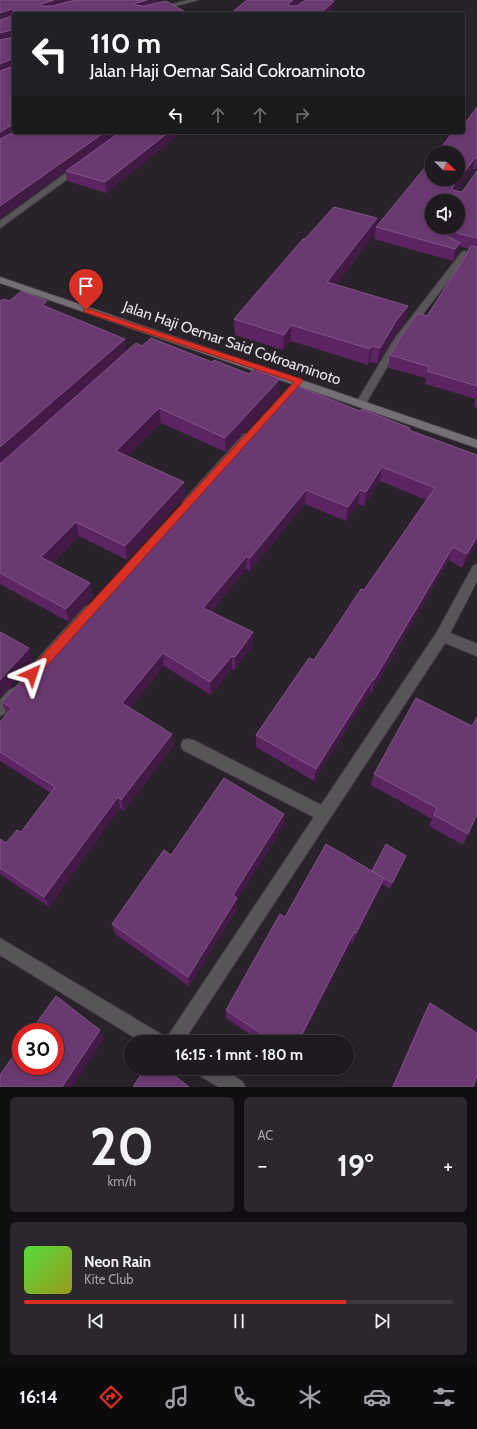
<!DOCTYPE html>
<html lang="id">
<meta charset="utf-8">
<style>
:root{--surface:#1f1a20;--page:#2c272d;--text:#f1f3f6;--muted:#a1a1a5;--line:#3c383e;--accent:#d93025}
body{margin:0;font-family:Cabin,sans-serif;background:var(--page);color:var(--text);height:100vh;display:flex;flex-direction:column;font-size:15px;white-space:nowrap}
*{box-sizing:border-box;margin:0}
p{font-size:13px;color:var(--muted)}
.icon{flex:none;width:22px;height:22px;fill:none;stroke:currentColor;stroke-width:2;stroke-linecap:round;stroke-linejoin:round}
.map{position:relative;height:1087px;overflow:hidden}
.details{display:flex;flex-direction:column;gap:10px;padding:10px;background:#110e12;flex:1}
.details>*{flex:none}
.top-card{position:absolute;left:12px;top:12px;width:453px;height:122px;border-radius:4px;box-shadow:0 2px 6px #0003,0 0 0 1px var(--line);background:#202124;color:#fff;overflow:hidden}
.needle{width:26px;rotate:113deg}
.fabs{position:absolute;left:425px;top:146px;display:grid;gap:8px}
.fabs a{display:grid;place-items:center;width:40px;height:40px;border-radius:50%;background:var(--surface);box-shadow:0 2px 6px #0003,0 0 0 1px var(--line);font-size:20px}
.speed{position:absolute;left:12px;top:1023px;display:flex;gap:8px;font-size:20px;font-weight:700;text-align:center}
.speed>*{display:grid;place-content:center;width:52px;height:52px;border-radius:50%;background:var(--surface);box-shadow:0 2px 6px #0003,0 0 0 1px var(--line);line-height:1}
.speed .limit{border:6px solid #d22;background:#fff;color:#111}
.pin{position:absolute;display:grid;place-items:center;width:34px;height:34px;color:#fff;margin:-41px -17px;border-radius:50% 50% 50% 0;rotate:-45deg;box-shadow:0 0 4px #0007}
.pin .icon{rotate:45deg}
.me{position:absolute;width:44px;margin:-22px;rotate:42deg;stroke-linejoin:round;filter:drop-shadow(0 0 3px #0008)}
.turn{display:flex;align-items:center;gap:14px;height:84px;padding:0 12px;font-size:18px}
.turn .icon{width:52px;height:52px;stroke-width:2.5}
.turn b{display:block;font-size:28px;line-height:34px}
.lanes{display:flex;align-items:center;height:38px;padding:0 12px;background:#0003;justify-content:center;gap:20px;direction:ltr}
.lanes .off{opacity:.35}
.big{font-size:30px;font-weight:700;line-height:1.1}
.details .card{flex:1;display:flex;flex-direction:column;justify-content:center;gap:6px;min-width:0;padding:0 14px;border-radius:6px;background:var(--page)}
.details .dial{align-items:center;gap:0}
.dial b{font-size:52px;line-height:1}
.song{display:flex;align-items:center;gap:12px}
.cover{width:48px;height:48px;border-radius:6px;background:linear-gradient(135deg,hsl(110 70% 55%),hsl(60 70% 35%))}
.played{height:4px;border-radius:2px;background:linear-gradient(90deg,var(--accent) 75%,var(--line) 75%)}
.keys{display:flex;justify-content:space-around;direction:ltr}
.heat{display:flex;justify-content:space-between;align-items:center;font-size:22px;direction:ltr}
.details .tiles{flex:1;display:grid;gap:10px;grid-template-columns:1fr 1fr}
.card:last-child{grid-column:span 2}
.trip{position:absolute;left:124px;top:1035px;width:230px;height:40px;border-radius:20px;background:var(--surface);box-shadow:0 2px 6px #0003,0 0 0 1px var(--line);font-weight:700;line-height:40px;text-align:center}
.tab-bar{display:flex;height:64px;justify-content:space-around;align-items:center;background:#0c0a0d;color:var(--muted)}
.tab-bar .icon{width:28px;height:28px}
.tab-bar .selected{color:var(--accent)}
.tab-bar b{font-size:18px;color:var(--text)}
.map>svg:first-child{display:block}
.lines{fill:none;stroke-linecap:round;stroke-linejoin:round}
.pedestrian-casing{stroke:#443d45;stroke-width:2}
.minor-casing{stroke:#443d45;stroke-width:2}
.secondary-casing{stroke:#443d45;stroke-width:2}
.pedestrian{fill:#585558;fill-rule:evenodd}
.minor{fill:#585558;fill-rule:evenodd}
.secondary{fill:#746f75;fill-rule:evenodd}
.wall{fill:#5c2462;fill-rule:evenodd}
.shaded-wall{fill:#411a46}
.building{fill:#6b3971;stroke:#7f5484}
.route{fill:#d93025;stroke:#8d1f18}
.labels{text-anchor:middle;stroke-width:4;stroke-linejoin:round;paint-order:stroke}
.street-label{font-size:15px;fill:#eae6ea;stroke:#29222a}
</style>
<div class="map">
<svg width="477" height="1087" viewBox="0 0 477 1087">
<rect width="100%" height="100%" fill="#29222a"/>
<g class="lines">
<defs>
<path id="pedestrian" d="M188 0H198L145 14H135Z"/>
<path id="minor" d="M77 165H80L84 167 0 228V221Z
M465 251 469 254 402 341 365 405H357L356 403 395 338 462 252Z
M248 433 252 434 253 437 252 440 193 505 189 506 185 505 183 502 185 499 244 434Z
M477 564V581L450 633 477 644V656L445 643 183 1042H142L0 955V938L164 1036 166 1039 314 817 183 750 181 745 183 740 188 739 193 740 321 805 437 632 473 566Z
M91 605 96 606 97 610 96 614 41 674 36 676 31 674 29 670 31 666 86 606Z
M14 688 19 690 21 694C17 702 8 713 0 716V700L9 690Z
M194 1068H220L242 1081 245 1087H219L197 1074Z"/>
<path id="secondary" d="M0 277 477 440V448L0 283Z"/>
</defs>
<use href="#pedestrian" class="pedestrian-casing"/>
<use href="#minor" class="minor-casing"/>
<use href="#secondary" class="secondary-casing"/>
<use href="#pedestrian" class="pedestrian"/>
<use href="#minor" class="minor"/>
<use href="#secondary" class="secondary"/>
</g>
<path class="wall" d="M0 0 159 3 189 14H14V132H182L106 193 67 181 66 171 0 218Z
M477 107V169H473L456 191 462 192 477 171V408L474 407 476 399 425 384 426 378 388 368 390 355 427 316 466 256 467 252 469 249 459 246 458 255 453 261 374 239 376 227 457 134ZM432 201 458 227H439V231L430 227 432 226Z
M377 218 375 233 336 285 408 306 405 322 394 337 377 364 370 362 368 365 291 341 283 350 235 335 234 319 305 239Z
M0 301H9L49 308 127 351 142 346 280 394 226 452 161 423 127 456 184 482 185 496 127 560 79 536 53 563 93 596 69 622 0 584Z
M360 411 410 428V430L477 455V544L462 568 449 560 372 692H370L314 781 256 747V735L314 660 364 590 426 500 380 481 364 506 358 504 346 521 305 504 250 571 246 569 212 612 253 632V645L235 670 232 669 211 695 164 666 130 708 172 734 173 746 124 811 120 808 49 907 0 874V839L6 843 21 832 51 793 0 761V722L6 714 2 702 47 659 81 622 80 617 138 555V553L238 451V443Z
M472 726 477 814 463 845 429 826 432 819 371 785 374 774Z
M284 814 283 827 237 900V909L189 986 115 934 112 924 171 855Z
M404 861 390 889 382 884 380 890 352 944 351 942 300 1042H261L226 1018V1010L285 917 372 871Z
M430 1003 473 1087H392L425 1011Z"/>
<path class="shaded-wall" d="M54 0H87L43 13 41 6V4Z
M147 0H159V6L133 14V5L134 4Z
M293 0H301V3L288 13V4Z
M334 1 333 10 329 14H320Z
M12 9 14 19 0 23V13Z
M12 30 14 40 0 42V33Z
M12 59 13 69 0 74V64Z
M14 124V132L0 143V132Z
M105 132H120L0 218V206Z
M169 132H182L106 193 105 182Z
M475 158 473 169 450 200 452 188Z
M432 216 431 226 427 232 429 220Z
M377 218 375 233 326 298 327 282Z
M460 243 458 255 453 261 455 249Z
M47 301 50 315 42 305Z
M408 306 405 322 394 337 377 364 380 348 396 321Z
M291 325V341L283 350 284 335Z
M125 339 127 353 0 465V447Z
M372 346 370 362 368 365 370 349Z
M280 379V394L226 452 225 438Z
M159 408 161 423 118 465 116 451Z
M382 467 380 481 364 506 366 492Z
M184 482 185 496 127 560 125 546Z
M306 490 305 504 250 571V558Z
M360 490 358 504 346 521 348 507Z
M76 522 79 536 45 571 41 557Z
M477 537V544L462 568 467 554Z
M453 547 449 560 372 692 374 680Z
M247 556 246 569 204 622 203 608Z
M90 583 93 596 69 622 66 609Z
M253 632V645L235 670V657Z
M29 648 33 662 0 698V680Z
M163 653 164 666 124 716 122 703Z
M232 656V669L211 695 210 682Z
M373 679 370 692 314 781 316 769Z
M172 734 173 746 124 811 121 800Z
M118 797 120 808 49 907 44 897Z
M284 814 283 827 237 900V909L189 986 188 977 233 895Z
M406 856 404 861 390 889 392 883Z
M384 878 380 890 352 944 356 933Z
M354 932 351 942 300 1042H298Z
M100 1030 104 1039 73 1087H62Z"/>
<path class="building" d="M0 0H54L41 4V6H52L75 0H147L134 4 133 5 144 6 166 1 189 14H14V124L0 132V71L13 66 14 60 12 59 0 64V40L14 37V32L12 30 0 33V20L13 16 14 11 12 9 0 13Z
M247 0H293L288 4 289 6H297L305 0H328L334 1 320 14H230Z
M477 107V158H475L452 188V190L462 192 477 171V238L460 234 448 227H458V201H432V216L429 220 430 226 460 243 455 249 376 227 432 159V179H458V153H437L452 133 457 134 458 132H463V126Z
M14 132H105L0 206V139Z
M120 132H169L105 182 66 171Z
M334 207 377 218 327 282 408 306 396 321 380 348 372 346 370 349 291 325 284 335 234 319 303 239H305Z
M471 246 477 247V386L427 371 430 367 390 355 405 330 418 313 427 316 468 252H467Z
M22 291 47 301 42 305 125 339 0 447V301L4 299 9 301Z
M151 338 212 362 214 360 249 374 254 369 280 379 225 438 159 408 116 451 184 482 125 546 76 522 41 557 90 583 66 609 0 573V463H1L136 343 142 346Z
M292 384 360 411 362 409 410 428 409 430 477 455V537L467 554 453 547 374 680 373 679 316 769 256 735 309 658 314 660 361 589 364 590 435 488 382 467 366 492 360 490 348 507 306 490 250 558 247 556 203 608 253 632 235 657 232 656 210 682 163 653 122 703 172 734 121 800 118 797 44 897 0 868V839L6 843 17 830 21 832 55 787 0 752V722L12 708 2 702 43 657 47 659 84 619 80 617 140 554 138 553 197 488 201 489 243 446 238 443Z
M0 632 29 648 0 680Z
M416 698 472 726 477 717V814L468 834 434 815 437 808 374 774Z
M224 778 284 814 233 895 237 898 188 977 112 924 164 850 171 855Z
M326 844 384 878 356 933 354 932 298 1042H274L226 1010 280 914 285 917Z
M386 844 406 856 392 883 372 871Z
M56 996 100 1030 62 1087H0V1075L21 1045V1066H55V1032H30Z
M430 1003 477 1033V1076L473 1087H393Z
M145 1068H165L189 1087H133Z"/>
<path class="route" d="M86 308 302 379 303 381 36 678 32 679 28 678 27 674 28 671 294 382 84 312V309Z"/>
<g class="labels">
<g class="street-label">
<text transform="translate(232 343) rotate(19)" y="5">Jalan Haji Oemar Said Cokroaminoto</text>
</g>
</g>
</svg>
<div class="fabs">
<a><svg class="needle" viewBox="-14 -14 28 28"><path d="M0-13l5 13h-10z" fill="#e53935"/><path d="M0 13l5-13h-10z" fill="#a1a1a5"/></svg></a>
<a><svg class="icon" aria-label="sound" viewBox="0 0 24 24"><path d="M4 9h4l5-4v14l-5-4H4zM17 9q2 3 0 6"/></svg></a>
</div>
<div class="speed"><div class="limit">30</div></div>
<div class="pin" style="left:86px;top:310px;background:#d93025"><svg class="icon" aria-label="arrive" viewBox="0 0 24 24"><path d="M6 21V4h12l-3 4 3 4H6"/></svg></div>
<svg class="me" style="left:32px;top:674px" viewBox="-20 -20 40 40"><path d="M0-17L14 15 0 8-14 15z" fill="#d93025" stroke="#fff" stroke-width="4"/></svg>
<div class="trip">16:15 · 1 mnt · 180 m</div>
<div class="top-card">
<div class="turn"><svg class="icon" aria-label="left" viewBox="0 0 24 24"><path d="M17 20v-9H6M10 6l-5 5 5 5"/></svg><div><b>110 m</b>Jalan Haji Oemar Said Cokroaminoto</div></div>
<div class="lanes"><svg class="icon" aria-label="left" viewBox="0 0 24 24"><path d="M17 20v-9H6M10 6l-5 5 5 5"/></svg><svg class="icon off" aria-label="ahead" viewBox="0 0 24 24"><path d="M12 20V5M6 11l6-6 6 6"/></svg><svg class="icon off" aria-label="ahead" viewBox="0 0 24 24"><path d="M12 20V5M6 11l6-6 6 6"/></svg><svg class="icon off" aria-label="right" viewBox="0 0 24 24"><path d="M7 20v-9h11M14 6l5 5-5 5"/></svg></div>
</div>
</div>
<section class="details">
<div class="tiles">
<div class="card dial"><b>20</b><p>km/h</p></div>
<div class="card"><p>AC</p>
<div class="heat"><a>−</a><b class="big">19°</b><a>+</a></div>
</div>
<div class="card">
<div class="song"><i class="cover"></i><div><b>Neon Rain</b><p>Kite Club</p></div></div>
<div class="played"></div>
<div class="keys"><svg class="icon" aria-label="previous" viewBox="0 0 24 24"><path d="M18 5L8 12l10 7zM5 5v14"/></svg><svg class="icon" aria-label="pause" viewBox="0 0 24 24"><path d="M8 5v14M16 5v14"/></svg><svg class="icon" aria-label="next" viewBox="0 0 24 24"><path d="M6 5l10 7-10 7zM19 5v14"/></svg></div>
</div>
</div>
</section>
<nav class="tab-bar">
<b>16:14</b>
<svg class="icon selected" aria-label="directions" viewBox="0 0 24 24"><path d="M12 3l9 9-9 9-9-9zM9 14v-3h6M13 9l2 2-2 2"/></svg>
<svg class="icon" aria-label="music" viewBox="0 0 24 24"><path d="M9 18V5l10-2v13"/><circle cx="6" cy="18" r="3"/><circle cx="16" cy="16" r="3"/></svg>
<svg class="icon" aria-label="phone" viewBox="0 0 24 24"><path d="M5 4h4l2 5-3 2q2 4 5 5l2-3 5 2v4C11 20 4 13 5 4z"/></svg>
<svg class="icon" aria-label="climate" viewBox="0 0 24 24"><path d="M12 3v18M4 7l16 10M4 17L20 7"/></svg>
<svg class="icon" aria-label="car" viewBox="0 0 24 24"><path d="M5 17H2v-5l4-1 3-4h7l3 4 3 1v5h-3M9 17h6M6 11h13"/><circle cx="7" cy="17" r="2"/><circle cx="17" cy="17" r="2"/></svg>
<svg class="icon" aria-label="filters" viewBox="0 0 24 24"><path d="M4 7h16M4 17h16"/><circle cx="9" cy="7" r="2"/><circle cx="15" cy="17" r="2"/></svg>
</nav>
